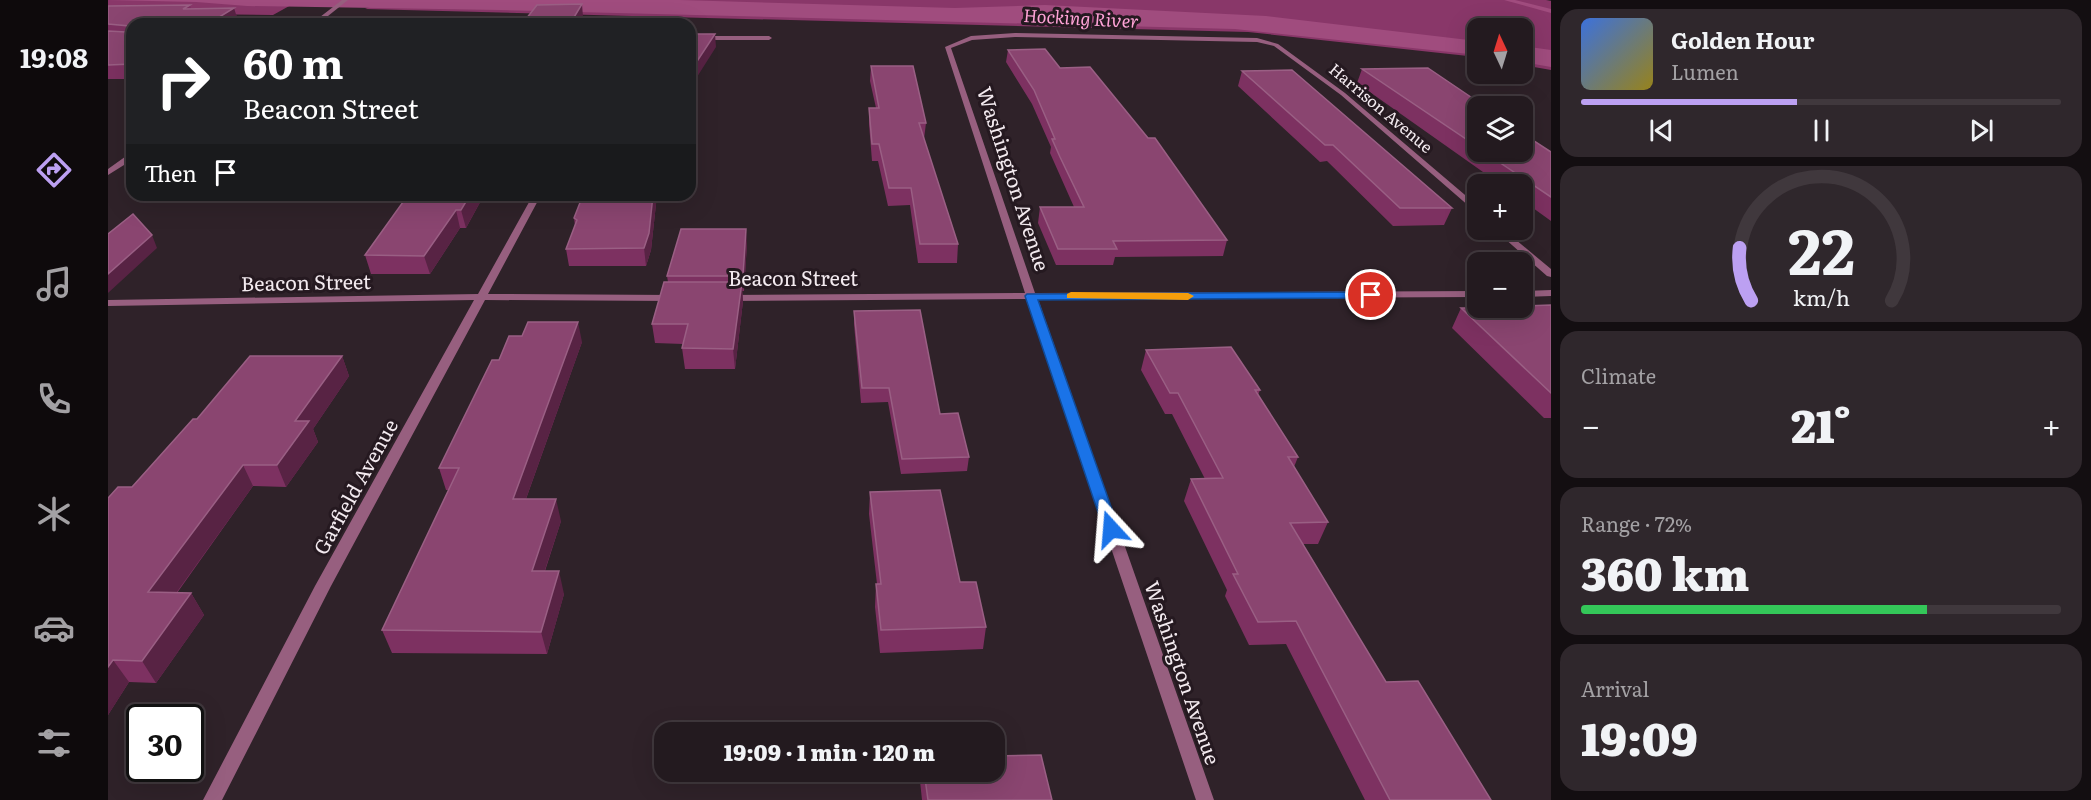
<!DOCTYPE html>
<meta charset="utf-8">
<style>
:root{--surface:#231a1f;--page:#2f272c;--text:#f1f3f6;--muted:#a3a1a4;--line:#40383d;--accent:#bca0f2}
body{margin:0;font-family:Literata,serif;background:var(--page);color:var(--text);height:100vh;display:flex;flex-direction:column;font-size:22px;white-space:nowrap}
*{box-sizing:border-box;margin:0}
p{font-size:20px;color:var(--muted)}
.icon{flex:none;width:33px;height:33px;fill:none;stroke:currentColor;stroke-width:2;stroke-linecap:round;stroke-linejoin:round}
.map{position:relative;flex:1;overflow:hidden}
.drawer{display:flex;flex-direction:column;gap:9px;padding:9px;background:#130e11;width:540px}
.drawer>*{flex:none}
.top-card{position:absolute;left:18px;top:18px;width:570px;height:183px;border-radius:18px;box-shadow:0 6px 24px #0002,0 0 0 2px var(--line);background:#202124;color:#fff;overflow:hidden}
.needle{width:39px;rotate:356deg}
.buttons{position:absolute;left:1359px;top:18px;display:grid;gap:12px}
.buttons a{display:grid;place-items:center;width:66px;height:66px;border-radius:12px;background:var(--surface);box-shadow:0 6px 24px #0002,0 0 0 2px var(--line);font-size:30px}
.speed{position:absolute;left:18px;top:704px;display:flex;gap:12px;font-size:30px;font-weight:700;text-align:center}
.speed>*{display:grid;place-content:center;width:78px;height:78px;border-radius:50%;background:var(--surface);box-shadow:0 6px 24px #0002,0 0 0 2px var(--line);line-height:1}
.speed .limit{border:3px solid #111;border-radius:9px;background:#fff;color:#111}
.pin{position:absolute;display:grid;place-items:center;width:51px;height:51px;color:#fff;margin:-26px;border:3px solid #fff;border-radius:50%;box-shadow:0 2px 6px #0007}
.me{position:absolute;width:66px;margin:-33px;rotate:341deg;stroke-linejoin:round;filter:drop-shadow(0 0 4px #0008)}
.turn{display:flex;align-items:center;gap:21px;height:126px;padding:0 18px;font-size:27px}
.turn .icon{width:78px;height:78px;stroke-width:2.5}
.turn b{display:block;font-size:42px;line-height:51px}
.then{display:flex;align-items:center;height:57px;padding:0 18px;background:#0003;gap:12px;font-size:22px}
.big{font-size:45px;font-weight:800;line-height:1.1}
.drawer .tile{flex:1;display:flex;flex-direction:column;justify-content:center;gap:9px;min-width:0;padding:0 21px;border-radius:18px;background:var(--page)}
.drawer .dial{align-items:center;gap:0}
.dial svg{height:156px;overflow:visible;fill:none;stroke:var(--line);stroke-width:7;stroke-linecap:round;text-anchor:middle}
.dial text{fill:var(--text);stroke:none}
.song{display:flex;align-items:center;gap:18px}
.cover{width:72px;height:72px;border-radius:9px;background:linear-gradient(135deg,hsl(220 70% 55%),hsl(50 70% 35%))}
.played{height:6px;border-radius:3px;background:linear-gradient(90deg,var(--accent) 45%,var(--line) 45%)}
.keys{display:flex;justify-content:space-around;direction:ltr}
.heat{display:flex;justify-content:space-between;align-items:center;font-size:33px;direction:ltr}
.charge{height:9px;border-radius:4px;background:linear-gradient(90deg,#34c759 72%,var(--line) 0)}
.trip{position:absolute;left:546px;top:722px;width:351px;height:60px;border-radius:18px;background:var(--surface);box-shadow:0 6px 24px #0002,0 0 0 2px var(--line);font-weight:800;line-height:60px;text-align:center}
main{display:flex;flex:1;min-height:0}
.menu{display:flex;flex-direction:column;width:108px;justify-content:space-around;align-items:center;background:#0e0a0c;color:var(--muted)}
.menu .icon{width:42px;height:42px}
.menu .on{color:var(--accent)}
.menu b{font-size:27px;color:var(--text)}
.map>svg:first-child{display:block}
.forest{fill:#893769}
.water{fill:#a04c7e}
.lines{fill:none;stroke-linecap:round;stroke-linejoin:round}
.stream{fill:#a04c7e;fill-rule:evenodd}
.minor{fill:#975f7f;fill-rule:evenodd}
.tertiary{fill:#975f7f;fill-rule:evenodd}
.wall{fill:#7d3161}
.shaded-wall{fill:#582344}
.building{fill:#8a4570;stroke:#9a5f84;stroke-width:1.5}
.route{fill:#1a73e8;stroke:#114b97;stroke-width:1.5}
.slow{fill:#f59e0b}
.labels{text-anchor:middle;stroke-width:6;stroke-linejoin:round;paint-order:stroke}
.far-street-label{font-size:16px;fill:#f3eaef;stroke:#251920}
.far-water-label{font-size:18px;font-style:italic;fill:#fea2d6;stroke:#251920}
.street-label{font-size:20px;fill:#f3eaef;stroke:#251920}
</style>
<main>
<nav class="menu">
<b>19:08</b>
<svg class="icon on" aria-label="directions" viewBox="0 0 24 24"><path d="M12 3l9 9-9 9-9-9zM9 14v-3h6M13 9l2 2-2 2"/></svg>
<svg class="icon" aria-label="music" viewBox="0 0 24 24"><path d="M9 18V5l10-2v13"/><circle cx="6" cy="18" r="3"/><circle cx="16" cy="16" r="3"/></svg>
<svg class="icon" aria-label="phone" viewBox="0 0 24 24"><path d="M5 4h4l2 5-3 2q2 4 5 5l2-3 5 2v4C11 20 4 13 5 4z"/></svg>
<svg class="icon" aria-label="climate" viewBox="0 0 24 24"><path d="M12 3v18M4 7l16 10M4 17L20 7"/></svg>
<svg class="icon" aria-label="car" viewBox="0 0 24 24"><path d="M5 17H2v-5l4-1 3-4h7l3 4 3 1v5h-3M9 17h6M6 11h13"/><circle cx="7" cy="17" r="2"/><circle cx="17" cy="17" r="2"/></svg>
<svg class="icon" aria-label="filters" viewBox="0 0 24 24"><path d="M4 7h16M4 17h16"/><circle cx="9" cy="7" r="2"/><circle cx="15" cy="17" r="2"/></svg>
</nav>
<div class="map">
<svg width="1443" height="800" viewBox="0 0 1443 800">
<rect width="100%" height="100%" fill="#2f2229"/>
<path class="forest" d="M0 0H192L165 15 0 13Z
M279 0H1438L1443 1V70L1415 65 1414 28H1370L1369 57 1140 32 257 9Z"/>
<path class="water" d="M0 0H572L847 8 937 5 1158 16 1369 41 1370 55 1127 29 392 10 139 6 88 2Z
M1415 46 1443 50V67L1415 62Z"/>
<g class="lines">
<path class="stream" d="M1396 0H1407L1443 9V13Z"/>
<path class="minor" d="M907 33 1149 38 1170 44 1237 93 1370 206V214L1233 95 1166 46 1149 42 907 37 864 40 843 48 927 293 1370 291V297L930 299 1106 800H1088L919 299 619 301 614 298 619 295 917 293 837 47 863 36Z
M582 36H661L664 38 661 40H582Z
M425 195H433L380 294 566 295 571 298 566 301 377 300 223 586 114 800H95L207 586 366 300 0 306V300L370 294Z
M1387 230H1396L1443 269V277L1439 276Z
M1443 290V296L1414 297V291Z"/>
<path class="tertiary" d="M234 0H240L210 24H203Z
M21 154H24V160L0 175V169Z"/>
</g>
<path class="wall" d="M82 5 83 9 126 8 130 21 24 24V79H0V6Z
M900 50 952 68 1119 240 1115 256 1007 257 1005 265H948L930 223 932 207H966L942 153 943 147 924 104 898 62Z
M763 66 818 123 816 139 850 244 849 263H810L802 205 780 206 770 161H764L761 124V108H768L762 81Z
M1254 69 1370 106V152H1443V221L1414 200V184H1392L1249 83Z
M1134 71 1344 208 1336 225 1285 226 1219 161 1212 162 1130 86Z
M300 195H376L358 228H352L322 274H263L257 255Z
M475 195H549L543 250 538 266H461L458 249 467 226 466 218Z
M639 243 636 291H634L635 301 627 369H577L574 348 575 344 547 343 544 324 560 282 559 276Z
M1443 305V418H1436L1344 328 1353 308Z
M746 311 832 414 861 457 859 471 793 474 780 402 753 403 746 324Z
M474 342 418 499 453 521 437 571 456 594 439 654 284 653 274 630 341 490H338L331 468 391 360Z
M1038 350 1152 390 1150 395 1190 457 1186 467 1220 522 1210 544H1195L1278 682 1383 800H1257L1178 644 1141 645 1117 596 1119 590 1076 501 1083 479H1097L1064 414H1057L1033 370Z
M234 356 241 376 205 429 210 442 178 487 145 486 69 593H83L96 615 48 683 21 682 0 715V498L24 487 89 419Z
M762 492 852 582 878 627 875 649 772 653 767 607 768 584H769L761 514Z
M813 771H886L944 800H814L812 781Z"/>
<path class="shaded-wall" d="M474 4 475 17 471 24H462Z
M126 8 130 21 126 24H100Z
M607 34 608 47 582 88V72Z
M362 195H376L358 228 353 210Z
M545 195H549L543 250 538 266 536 248Z
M348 210 352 228 322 274 316 256Z
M638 229 639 243 636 291 635 276Z
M44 235 49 248 0 293V274Z
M634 282 635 301 627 369 625 349Z
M470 322 474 342 410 521 405 499Z
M234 356 241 376 205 429 210 442 178 487 169 465 187 421Z
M135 465 145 486 53 614 40 592Z
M448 499 453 521 429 594 424 571Z
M451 571 456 594 439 654 433 632Z
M83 593 96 615 48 683 34 661Z
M5 660 21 682 0 715V667Z"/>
<path class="building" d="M474 4 462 24H414L429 5Z
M82 5 75 9 126 8 100 24H24V64L0 65V31L18 32 21 26 0 24V6Z
M582 34H607L582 72Z
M937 49 952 68 982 67 1040 138H1047L1119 240 1005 241 1009 249H950L932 207H976L952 157 944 139H947L926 90 900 50Z
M763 66H805L818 123H811L850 244H812L803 188H781L771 144H764L761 108H771Z
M1320 68 1376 106H1370V147L1254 69Z
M1184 70 1344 208H1292L1225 145H1217L1134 71Z
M1414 133 1443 152V197L1376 152H1414Z
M300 195H362L353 210H348L316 256 257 255Z
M475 195H545L541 233 536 248 458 249 469 220 466 218Z
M25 214 44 235 0 274V234Z
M573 229H638L635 276H559Z
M556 282H634L625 349 574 348 580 324H544Z
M1443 305V393L1353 308H1414V306Z
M812 310 832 414 850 413 861 457 794 459 781 388H754L746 311Z
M420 322H470L405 499H448L424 571H451L433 632 274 630 351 468H331L384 360H391L401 336H414Z
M1123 347 1152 390H1147L1190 457H1180L1220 522 1182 523 1278 682 1310 681 1383 800H1282L1188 621 1150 622 1125 574H1130L1083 479 1115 478 1070 393H1062L1038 350Z
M142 356H234L187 421H201L169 465H135L40 592 83 593 34 661 5 660 0 667V498L10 487H24L85 419H89Z
M832 490 852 582H868L878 627 773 630 768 584H773L762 492Z
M933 755 944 800H820L816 771H886V756Z"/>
<path class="route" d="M1263 292 1269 295 1267 298 930 300 1011 529 1008 533H997L917 296 919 294Z"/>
<path class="slow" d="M963 292 1080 293 1086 296 1080 300 959 298V294Z"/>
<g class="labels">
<g class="far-street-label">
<text transform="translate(1273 108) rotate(40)" y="6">Harrison Avenue</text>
</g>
<g class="far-water-label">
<text transform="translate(973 19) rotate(3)" y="6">Hocking River</text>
</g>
<g class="street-label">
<text transform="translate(905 179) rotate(72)" y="7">Washington Avenue</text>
<text x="685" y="286">Beacon Street</text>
<text transform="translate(198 283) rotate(-1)" y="7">Beacon Street</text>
<text transform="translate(248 487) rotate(-61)" y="7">Garfield Avenue</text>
<text transform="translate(1074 673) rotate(71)" y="7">Washington Avenue</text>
</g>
</g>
</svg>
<div class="buttons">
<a><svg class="needle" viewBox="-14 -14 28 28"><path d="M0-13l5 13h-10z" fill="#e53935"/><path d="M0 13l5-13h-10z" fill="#a3a1a4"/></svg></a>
<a><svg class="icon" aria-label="layers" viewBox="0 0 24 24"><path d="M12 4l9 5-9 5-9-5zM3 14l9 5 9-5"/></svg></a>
<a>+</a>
<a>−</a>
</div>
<div class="speed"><div class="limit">30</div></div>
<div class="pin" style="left:1263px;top:295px;background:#d93025"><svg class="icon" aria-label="arrive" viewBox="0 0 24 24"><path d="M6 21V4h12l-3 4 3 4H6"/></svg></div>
<svg class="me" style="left:1003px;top:529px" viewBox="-20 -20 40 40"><path d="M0-17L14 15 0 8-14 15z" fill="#1a73e8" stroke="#fff" stroke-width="4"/></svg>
<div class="trip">19:09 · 1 min · 120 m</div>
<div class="top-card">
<div class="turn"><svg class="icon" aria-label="right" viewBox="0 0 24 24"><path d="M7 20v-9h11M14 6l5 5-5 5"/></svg><div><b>60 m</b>Beacon Street</div></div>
<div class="then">Then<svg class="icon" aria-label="arrive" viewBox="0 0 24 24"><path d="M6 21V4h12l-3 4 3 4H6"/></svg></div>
</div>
</div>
<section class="drawer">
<div class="tile">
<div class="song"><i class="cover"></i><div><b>Golden Hour</b><p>Lumen</p></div></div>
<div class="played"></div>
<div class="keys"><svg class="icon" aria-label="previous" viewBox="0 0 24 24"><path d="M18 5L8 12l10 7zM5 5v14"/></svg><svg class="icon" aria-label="pause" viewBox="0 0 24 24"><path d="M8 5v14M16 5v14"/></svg><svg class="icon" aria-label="next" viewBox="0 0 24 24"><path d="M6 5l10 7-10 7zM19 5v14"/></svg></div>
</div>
<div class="tile dial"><svg viewBox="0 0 100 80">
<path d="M14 69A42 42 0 1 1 86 69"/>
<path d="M14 69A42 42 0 0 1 8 42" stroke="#bca0f2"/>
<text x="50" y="56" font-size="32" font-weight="700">22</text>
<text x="50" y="72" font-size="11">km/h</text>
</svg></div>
<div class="tile"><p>Climate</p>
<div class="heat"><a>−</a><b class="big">21°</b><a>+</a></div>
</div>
<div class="tile"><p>Range · 72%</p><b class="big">360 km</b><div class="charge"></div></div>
<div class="tile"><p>Arrival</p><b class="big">19:09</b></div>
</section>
</main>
